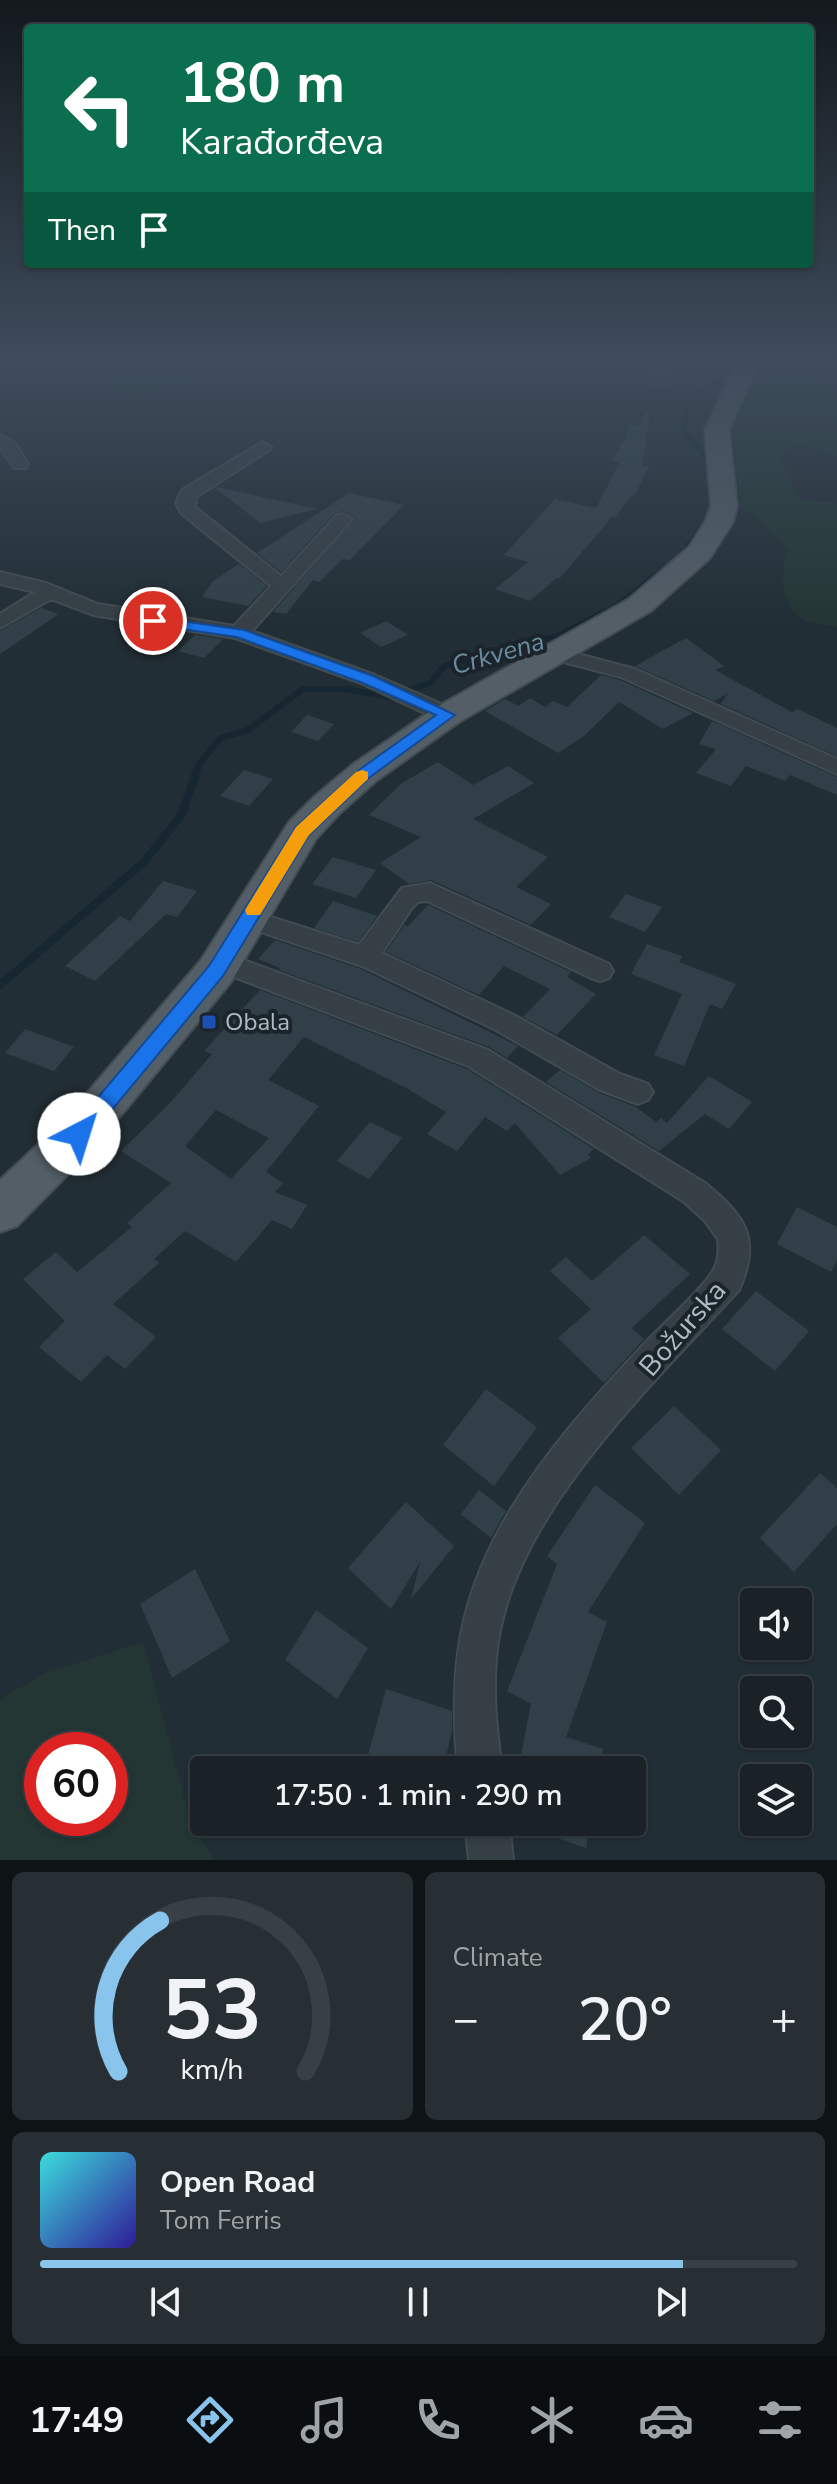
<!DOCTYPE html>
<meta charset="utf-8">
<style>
:root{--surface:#1a2228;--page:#272f34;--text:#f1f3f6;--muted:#9fa4a8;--line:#383f45;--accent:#89c4ed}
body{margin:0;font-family:"Nunito Sans",sans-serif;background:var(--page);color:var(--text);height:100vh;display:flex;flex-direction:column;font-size:30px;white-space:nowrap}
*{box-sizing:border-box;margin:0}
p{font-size:26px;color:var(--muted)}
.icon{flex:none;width:44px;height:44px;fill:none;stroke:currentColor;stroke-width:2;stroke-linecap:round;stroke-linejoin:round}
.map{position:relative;height:1860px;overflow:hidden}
.panel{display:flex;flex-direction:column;gap:12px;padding:12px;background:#0e1316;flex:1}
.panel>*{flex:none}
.banner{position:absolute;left:24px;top:24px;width:790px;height:244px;border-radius:8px;box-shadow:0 2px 6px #0004,0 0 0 2px var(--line);background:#0b6e4f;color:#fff;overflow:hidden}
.tools{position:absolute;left:740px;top:1588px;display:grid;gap:16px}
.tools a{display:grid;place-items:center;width:72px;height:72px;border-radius:8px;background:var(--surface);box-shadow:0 2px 6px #0004,0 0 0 2px var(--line);font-size:40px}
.speed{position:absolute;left:24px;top:1732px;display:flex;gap:16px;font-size:40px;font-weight:700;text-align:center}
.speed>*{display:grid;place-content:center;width:104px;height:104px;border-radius:50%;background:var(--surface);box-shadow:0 2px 6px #0004,0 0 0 2px var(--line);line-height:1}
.speed .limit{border:12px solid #d22;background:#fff;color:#111}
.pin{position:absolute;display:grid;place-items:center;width:68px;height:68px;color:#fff;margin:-34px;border:4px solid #fff;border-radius:50%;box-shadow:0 2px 8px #0007}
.me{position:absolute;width:88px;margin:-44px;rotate:40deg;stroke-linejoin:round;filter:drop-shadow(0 0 6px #0008)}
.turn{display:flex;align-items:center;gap:28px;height:168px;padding:0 24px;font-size:36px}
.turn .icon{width:104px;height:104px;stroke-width:2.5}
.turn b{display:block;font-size:56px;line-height:68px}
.then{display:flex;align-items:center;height:76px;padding:0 24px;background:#0003;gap:16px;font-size:30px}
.big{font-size:60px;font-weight:600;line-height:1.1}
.panel .tile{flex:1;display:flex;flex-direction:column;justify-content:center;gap:12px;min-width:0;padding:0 28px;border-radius:12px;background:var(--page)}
.panel .dial{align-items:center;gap:0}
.dial svg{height:208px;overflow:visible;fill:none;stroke:var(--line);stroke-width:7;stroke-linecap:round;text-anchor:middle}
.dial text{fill:var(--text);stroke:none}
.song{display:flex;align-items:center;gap:24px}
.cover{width:96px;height:96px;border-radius:12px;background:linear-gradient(135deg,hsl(180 70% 55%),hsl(250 70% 35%))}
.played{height:8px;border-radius:4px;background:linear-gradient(90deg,var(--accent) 85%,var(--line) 85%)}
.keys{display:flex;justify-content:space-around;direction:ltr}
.heat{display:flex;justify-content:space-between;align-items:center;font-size:44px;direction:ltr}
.panel .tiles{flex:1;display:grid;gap:12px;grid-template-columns:1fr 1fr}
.tile:last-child{grid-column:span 2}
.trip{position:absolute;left:190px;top:1756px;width:456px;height:80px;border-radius:8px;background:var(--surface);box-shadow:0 2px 6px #0004,0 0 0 2px var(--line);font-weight:600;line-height:80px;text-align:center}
.menu{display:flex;height:128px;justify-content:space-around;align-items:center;background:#0a0e10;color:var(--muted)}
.menu .icon{width:56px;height:56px}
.menu .on{color:var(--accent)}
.menu b{font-size:36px;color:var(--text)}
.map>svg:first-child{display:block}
.green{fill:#233634;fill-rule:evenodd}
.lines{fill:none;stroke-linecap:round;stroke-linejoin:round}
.stream-far2{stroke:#162731;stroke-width:5}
.stream-far1{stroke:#162731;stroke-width:6}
.stream{stroke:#162731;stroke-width:8}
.building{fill:#314048;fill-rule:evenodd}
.minor-casing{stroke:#414b52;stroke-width:4}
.primary-casing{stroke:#414b52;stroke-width:4}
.minor{fill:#353f45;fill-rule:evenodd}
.primary{fill:#535e66;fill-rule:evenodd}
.route{fill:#1a73e8;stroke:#114b97;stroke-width:2}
.slow{fill:#f59e0b}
.transit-dot{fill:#1a4fb4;stroke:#1a242a;stroke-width:3}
.labels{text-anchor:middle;stroke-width:8;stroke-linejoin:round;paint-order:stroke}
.poi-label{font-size:24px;fill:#afbac2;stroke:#1a242a;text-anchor:start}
.water-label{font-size:26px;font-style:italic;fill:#6b8c9e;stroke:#1a242a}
.near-street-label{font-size:28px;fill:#afbac2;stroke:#1a242a}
</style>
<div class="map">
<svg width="837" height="1860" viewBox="0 0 837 1860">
<rect width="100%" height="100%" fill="#222e35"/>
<path class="green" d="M0 363H265L219 378 128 395 56 364 0 365Z
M754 363H805L837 401V457L799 443 780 456 800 500 837 503V627C827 625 814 624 805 620 779 606 781 573 787 549L753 514 742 510 732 433 749 393Z
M143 1642 191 1823 214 1860H0V1699L46 1673ZM42 1750H110V1818H42Z"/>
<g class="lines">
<path class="stream-far2" d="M713 466 684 431 688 398 731 374 734 363
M689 545 702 527"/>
<path class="stream-far1" d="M681 555 690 543
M196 772 199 764 221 738 248 730 303 689H346L388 697 430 683 444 666 558 636 617 606 668 566"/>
<path class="stream" d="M0 985 144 862 182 814 197 770"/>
</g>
<path class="building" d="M656 363H680L666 388 643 385Z
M647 411 650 412 642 466H649L635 495H631L616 517H612L560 578H557L530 601 495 589 528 562 504 555 555 499 596 508 620 462 612 461 626 436 628 425 639 426Z
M217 487 317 509 260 523 215 488Z
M349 493 404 505 350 560 343 559 319 582 313 580 286 614 273 612 355 518 344 511 335 513 281 572 257 553Z
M239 564 267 586 248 606 202 597 213 581Z
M41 608 59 614 0 654V631Z
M386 621 408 635 381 647 360 633Z
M195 635 222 639H223L204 658 178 651Z
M686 638 724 666 715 670 792 712 798 709 837 728V756L721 704 727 694 714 701 635 666Z
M601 675 620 680 693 713 663 729 619 702 584 736 558 753 485 711 505 699 518 706 530 698 545 707 553 701 567 707Z
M307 715 334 724 318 741 291 732Z
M712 721 837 777V795L790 775 785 781 746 766 731 786 696 773 716 749 699 744Z
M438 762 473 785 508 766 534 783 473 819 548 857 516 887 551 904 531 925 431 880 409 884 380 863 421 837 369 815 402 783Z
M244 770 273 779 249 806 220 796Z
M333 857 376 870 356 898 312 884Z
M163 881 197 891 177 917 166 914 95 981 65 966 120 916 130 921Z
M626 894 662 907 645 932 609 917Z
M333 901 377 916 358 942 314 928Z
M428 905 571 972 567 977 596 994 557 1035 523 1017 550 989 504 966 479 995 386 952 404 925 408 926Z
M275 940 361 969 518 1046 507 1058 489 1047 279 970 280 968 258 959Z
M647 944 682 956 679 962 736 984 722 1009 710 1004 684 1066 654 1055 682 994 631 974Z
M260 990 467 1069 594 1149 588 1154 591 1158 560 1175 515 1123 507 1131 485 1117 457 1151 427 1134 446 1112 406 1088 304 1037 268 1080 319 1106 266 1172 283 1183 275 1192 307 1205 292 1229 272 1220 236 1262 185 1231 154 1259 159 1263 113 1304 156 1337 125 1369 107 1355 81 1382 39 1347 65 1321 23 1279 56 1252 77 1272 132 1227 127 1223 171 1183 121 1151 171 1102 212 1054 204 1051ZM216 1110 269 1138 231 1179 185 1146Z
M25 1029 74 1047 54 1071 5 1053Z
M560 1070 599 1093 636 1107 656 1122 661 1118 667 1123 709 1076 752 1102 729 1129 705 1114 659 1151 546 1082Z
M370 1122 402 1138 369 1179 337 1161Z
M797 1207 837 1227V1260L831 1272 777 1244Z
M644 1235 690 1274 632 1328 644 1339 604 1383 558 1338 591 1309 550 1271 566 1257 592 1281Z
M756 1291 809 1331 775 1371 722 1329Z
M486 1389 537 1427 494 1486 443 1445Z
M674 1406 721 1450 679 1495 631 1448Z
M820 1473 837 1488V1524L794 1572 760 1538Z
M595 1485 645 1523 588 1612 607 1622 566 1737 603 1749 599 1770H518L531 1704 507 1691 557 1564 547 1556Z
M479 1490 506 1511 491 1538 461 1514Z
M406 1502 454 1546 411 1599 420 1562 391 1609 348 1568Z
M195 1569 230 1641 172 1678 140 1604Z
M316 1610 368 1648 337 1699 285 1660Z
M386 1689 452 1711V1731L443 1770H364Z
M521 1822H590L586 1848 520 1825Z"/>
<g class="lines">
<defs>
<path id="minor" d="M0 435 14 442 28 464 26 468H14L0 447Z
M263 442 271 447 269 450 196 497 195 507 281 576 337 515 343 514 352 519 252 631 375 675 455 710 458 715 455 720H439L361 683 235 638 93 615 51 599 0 628V614L35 592 0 584V572L46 583 98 604 234 626 271 586 181 513 176 503 182 490Z
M555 648 635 669 837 759V774L621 677 548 658 545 654 548 650Z
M430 883 609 964 613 971 609 978 600 981 591 978 427 901 418 902 412 908 382 953 514 1015 620 1074 648 1084 653 1092 648 1100 638 1104 600 1090 494 1029 362 966 240 925 236 919 240 913 249 910 359 945 402 888Z
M222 952 488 1050 705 1183C745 1216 762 1238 739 1290 654 1383 521 1508 499 1636 491 1681 496 1726 502 1770H458C448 1670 458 1597 511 1509 548 1448 596 1395 644 1344 662 1325 703 1289 714 1269 719 1260 719 1249 718 1239L705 1221 683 1201 468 1066 213 969 209 962 213 955Z
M465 1822H509L513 1860H469Z"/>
<path id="primary" d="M737 363H759L729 430 737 506 733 522 710 558 651 611 459 722 376 781 340 813 316 839 231 982 95 1147 17 1226 0 1232V1180L63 1121 201 960 289 822 314 797 352 765 435 708 629 599 689 547 705 522 711 506 705 430Z"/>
</defs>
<use href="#minor" class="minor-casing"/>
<use href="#primary" class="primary-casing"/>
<use href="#minor" class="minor"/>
<use href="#primary" class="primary"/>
</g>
<linearGradient id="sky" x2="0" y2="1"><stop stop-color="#13191d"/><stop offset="0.58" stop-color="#3e4c5c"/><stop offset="1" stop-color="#3e4c5c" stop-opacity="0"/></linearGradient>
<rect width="837" height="623" fill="url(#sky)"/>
<path class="route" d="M153 617 244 630 373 676 455 715 370 777 309 835 223 976 87 1140 79 1143 72 1140 69 1134 72 1128 209 966 296 827 359 770 436 715 363 683 237 637 148 624V618Z"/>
<path class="slow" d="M362 770 368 772V779L309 835 260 915H247L245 910 296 827 356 772Z"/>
<rect class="transit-dot" x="201" y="1014" width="16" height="16" rx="4"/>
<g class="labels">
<g class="poi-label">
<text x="225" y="1030">Obala</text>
</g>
<g class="water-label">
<text transform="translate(498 653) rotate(-16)" y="9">Crkvena</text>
</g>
<g class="near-street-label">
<text transform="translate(682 1328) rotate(-49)" y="10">Božurska</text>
</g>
</g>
</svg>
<div class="tools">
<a><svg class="icon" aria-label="sound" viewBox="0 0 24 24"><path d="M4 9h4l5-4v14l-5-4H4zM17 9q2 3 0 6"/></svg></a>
<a><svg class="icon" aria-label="search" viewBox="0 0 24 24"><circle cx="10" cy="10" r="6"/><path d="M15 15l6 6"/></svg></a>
<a><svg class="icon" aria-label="layers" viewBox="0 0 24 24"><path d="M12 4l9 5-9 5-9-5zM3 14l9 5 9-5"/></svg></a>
</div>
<div class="speed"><div class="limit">60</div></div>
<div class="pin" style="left:153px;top:621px;background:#d93025"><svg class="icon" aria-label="arrive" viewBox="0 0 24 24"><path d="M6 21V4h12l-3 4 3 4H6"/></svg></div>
<svg class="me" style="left:79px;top:1134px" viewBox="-20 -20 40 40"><circle r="19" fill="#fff"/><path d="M0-13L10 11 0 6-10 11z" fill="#1a73e8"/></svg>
<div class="trip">17:50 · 1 min · 290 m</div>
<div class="banner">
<div class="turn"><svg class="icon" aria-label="left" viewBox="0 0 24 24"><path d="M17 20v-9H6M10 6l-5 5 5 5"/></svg><div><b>180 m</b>Karađorđeva</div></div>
<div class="then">Then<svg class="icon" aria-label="arrive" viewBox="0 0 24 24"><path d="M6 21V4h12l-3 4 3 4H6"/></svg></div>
</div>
</div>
<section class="panel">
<div class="tiles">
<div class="tile dial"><svg viewBox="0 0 100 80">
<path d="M14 69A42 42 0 1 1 86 69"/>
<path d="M14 69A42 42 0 0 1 30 11" stroke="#89c4ed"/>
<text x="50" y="56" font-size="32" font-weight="700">53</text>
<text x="50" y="72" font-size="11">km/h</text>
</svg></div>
<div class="tile"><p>Climate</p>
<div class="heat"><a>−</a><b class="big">20°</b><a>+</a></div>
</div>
<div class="tile">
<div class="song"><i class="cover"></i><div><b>Open Road</b><p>Tom Ferris</p></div></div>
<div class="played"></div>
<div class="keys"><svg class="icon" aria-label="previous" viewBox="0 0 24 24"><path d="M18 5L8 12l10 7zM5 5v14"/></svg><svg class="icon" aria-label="pause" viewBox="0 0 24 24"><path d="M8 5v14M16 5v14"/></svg><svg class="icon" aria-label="next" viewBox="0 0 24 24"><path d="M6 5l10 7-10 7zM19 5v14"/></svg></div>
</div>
</div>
</section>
<nav class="menu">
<b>17:49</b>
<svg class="icon on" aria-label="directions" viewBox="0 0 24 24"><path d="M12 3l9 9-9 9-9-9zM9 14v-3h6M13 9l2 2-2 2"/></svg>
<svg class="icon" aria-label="music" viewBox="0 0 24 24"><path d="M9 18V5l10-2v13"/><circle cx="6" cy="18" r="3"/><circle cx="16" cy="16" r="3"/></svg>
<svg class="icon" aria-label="phone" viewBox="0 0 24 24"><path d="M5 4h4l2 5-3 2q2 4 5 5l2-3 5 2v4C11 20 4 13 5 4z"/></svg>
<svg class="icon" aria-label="climate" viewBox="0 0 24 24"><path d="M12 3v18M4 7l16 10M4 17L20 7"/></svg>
<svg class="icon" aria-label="car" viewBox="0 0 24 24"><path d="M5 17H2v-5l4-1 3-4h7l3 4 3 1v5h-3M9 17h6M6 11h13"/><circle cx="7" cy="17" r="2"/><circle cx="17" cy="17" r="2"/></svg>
<svg class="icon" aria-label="filters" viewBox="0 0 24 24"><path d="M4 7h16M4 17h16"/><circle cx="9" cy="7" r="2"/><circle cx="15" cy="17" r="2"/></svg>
</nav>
